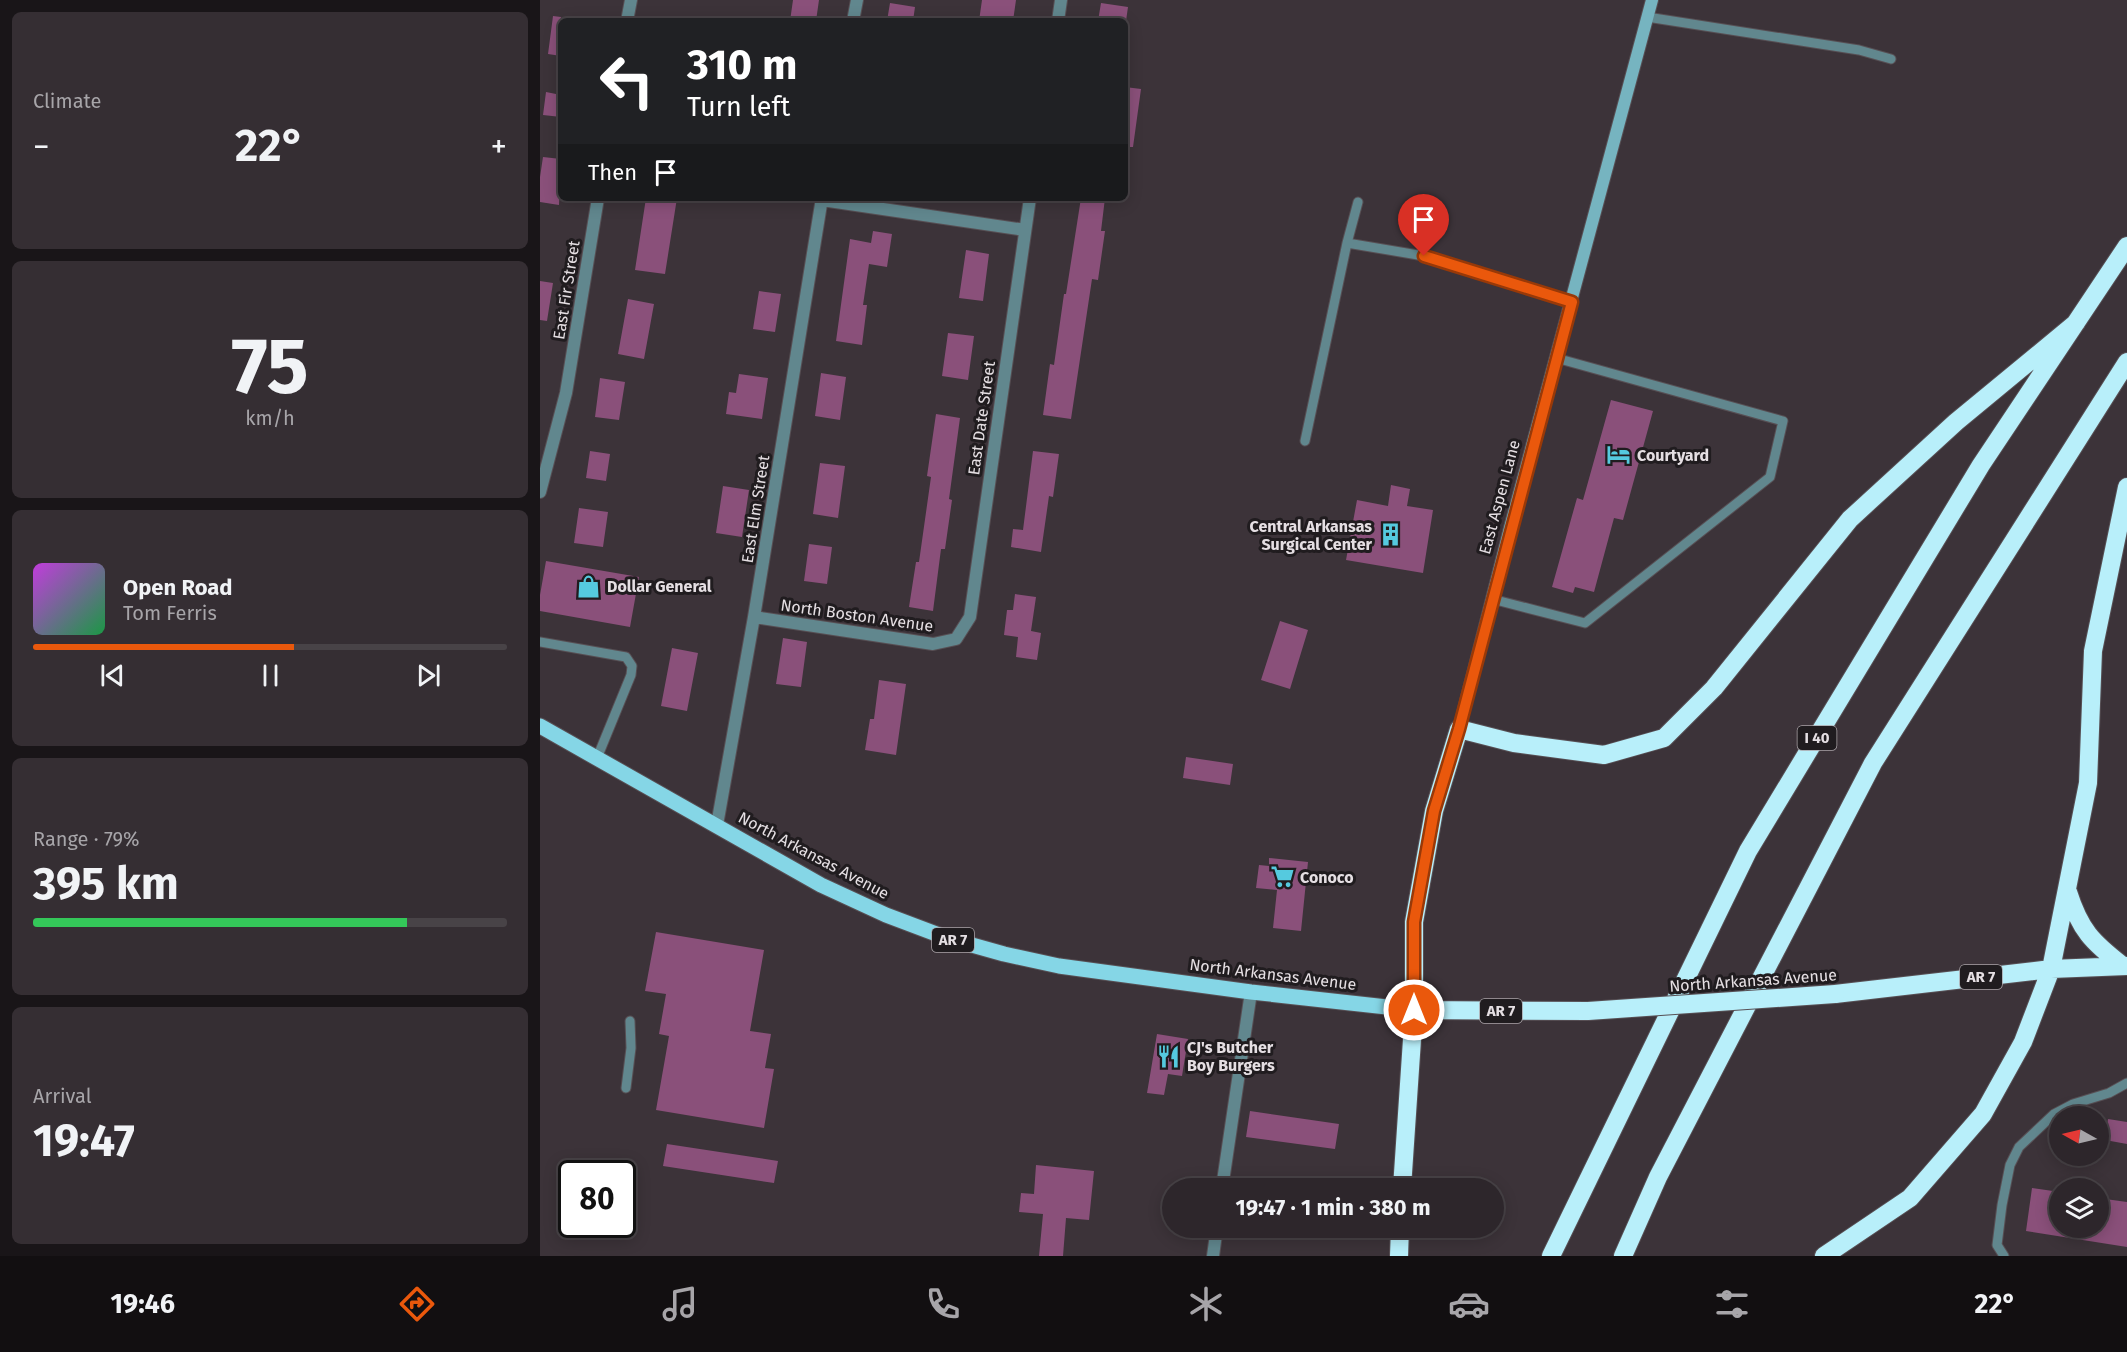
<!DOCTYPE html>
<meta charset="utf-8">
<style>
:root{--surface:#2d262b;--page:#352e33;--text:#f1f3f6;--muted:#a7a5a9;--line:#484347;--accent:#ea580c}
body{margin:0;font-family:"Fira Sans",sans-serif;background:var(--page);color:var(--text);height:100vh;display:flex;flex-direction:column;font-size:22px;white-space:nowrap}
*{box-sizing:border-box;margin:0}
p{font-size:20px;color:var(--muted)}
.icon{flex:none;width:33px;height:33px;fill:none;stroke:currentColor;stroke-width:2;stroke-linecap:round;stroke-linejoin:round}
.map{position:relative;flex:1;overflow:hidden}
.sheet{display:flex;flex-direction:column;gap:12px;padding:12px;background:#191518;width:540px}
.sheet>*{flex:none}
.guide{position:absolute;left:18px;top:18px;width:570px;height:183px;border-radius:9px;box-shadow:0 3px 15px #0003,0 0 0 2px var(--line);background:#202124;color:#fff;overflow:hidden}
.needle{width:39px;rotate:278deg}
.fabs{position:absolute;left:1509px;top:1106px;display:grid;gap:12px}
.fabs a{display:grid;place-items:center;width:60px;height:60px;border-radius:50%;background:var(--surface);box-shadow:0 3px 15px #0003,0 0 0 2px var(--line);font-size:30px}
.speed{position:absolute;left:18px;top:1160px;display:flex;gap:12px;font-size:30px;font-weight:700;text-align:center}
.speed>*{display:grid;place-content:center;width:78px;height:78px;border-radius:50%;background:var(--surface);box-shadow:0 3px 15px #0003,0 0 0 2px var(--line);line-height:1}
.speed .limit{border:3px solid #111;border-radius:9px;background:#fff;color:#111}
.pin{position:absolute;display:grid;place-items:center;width:51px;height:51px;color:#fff;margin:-62px -26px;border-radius:50% 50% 50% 0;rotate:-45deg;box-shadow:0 0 6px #0007}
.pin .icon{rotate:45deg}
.me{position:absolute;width:66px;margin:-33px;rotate:0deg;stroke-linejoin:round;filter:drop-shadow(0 0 4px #0008)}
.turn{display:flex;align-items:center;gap:21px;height:126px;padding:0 30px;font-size:27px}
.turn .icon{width:78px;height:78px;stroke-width:2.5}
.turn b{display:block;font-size:42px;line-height:51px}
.then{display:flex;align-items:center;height:57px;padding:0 30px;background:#0003;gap:12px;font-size:22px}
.big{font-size:45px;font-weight:700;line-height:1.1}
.sheet .tile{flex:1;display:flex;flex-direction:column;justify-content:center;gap:9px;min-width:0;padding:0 21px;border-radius:9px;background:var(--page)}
.sheet .dial{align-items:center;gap:0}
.dial b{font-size:78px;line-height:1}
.song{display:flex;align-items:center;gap:18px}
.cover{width:72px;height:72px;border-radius:9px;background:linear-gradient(135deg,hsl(290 70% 55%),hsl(140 70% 35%))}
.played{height:6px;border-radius:3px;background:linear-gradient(90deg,var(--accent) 55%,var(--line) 55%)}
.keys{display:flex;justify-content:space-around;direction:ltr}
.heat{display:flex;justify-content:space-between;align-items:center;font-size:33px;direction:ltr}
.charge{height:9px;border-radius:4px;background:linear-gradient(90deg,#34c759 79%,var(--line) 0)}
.trip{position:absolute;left:622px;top:1178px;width:342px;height:60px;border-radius:30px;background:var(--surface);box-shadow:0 3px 15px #0003,0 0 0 2px var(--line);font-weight:700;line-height:60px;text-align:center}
.tab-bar{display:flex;height:96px;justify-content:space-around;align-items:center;background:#120f11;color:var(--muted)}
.tab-bar .icon{width:42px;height:42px}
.tab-bar .active{color:var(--accent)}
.tab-bar b{font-size:27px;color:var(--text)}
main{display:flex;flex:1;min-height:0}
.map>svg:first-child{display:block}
.building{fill:#8a507a}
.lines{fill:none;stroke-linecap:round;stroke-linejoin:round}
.lane-casing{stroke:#574f54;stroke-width:11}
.street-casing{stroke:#574f54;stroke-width:14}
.secondary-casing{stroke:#574f54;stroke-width:14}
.primary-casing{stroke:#574f54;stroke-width:17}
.highway-casing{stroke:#574f54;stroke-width:20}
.lane{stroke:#61878e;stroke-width:9}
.street{stroke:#61878e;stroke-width:12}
.secondary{stroke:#76b4c0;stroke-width:12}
.primary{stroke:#85d6e6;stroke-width:15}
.highway{stroke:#b8effa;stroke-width:18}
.highway-bridge-casing{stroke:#574f54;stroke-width:20;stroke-linecap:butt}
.highway-bridge{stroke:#b8effa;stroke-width:18}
.route-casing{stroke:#983908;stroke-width:15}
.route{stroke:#ea580c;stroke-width:10}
.labels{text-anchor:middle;stroke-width:6;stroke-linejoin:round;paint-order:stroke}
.shield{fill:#201c1f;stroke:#aaa4a8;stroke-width:1.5}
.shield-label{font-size:15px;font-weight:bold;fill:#e5dfe3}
.street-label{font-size:16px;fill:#e5dfe3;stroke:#201c1f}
.poi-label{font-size:16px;font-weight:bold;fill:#e5dfe3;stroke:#201c1f;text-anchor:start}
</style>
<main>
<section class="sheet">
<div class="tile"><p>Climate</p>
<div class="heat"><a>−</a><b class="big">22°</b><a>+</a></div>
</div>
<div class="tile dial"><b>75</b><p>km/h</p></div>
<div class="tile">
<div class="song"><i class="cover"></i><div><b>Open Road</b><p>Tom Ferris</p></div></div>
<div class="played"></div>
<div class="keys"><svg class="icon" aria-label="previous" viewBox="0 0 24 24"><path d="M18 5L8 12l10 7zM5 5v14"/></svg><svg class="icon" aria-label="pause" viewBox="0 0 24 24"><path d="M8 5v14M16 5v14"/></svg><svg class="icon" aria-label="next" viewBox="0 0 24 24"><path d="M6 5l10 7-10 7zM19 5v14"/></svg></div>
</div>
<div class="tile"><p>Range · 79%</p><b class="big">395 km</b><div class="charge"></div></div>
<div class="tile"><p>Arrival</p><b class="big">19:47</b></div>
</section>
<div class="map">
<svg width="1587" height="1256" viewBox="0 0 1587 1256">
<rect width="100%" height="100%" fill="#3c3339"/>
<path class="building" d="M253 0H279L276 21H250Z
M442 0H476L473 21H439Z
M350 3 375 7 373 21H347Z
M561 3 588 7 586 21H558Z
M13 16 21 17V56L8 54Z
M585 87 601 89 593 147H585Z
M6 92 21 95V117L3 115Z
M3 157 21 159 19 205 0 202V177Z
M106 198H137L125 274 95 270Z
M541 198H565L561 231H565L558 280 552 279 531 419 503 415 510 364 514 365 524 294H526Z
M333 231 352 234 347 267 329 264 323 305H327L322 345 296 341 310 239 331 243Z
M426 250 449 254 443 301 419 298Z
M0 281 13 283 7 321 0 320Z
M219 291 241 294 235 332 213 329Z
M88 299 114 304 104 359 78 354Z
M408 333 434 336 428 380 402 376Z
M281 373 306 377 300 420 275 416Z
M199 374 228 378 222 419 186 414 189 392 196 393Z
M60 378 85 382 79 420 55 417Z
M1071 400 1113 411 1083 520 1074 518 1054 592 1035 587 1033 593 1012 587 1037 498 1043 500Z
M396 414 420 418 409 499 412 500 405 549H401L393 611 369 607 376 562H379L391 477 387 476Z
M50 451 70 454 66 481 46 478Z
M493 451 519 454 513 497 509 496 501 552 471 547 473 529 483 530Z
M280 463 305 466 298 518 273 514Z
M851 485 870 489 867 506 893 510 883 573 806 560 817 500 848 506Z
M183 486 209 490 202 537 176 533Z
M39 508 68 512 63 547 34 543Z
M269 544 292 547 287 584 264 581Z
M6 561 99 577 90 627 0 611V595Z
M475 594 496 597 491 631 501 633 497 660 476 657 478 637 464 635 467 610H473Z
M740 621 768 630 750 689 721 680Z
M243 638 267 642 261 687 236 684Z
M132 648 158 653 147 711 121 706Z
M339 680 366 684 356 755 325 750 330 719H334Z
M646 757 693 764 690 785 643 778Z
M729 858 768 862 761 931 733 928 737 890 716 888 719 865 729 866Z
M116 932 224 950 210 1031 231 1034 225 1068 234 1069 224 1128 116 1110 129 1036 119 1034 126 994 105 991Z
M617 1034 648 1039 642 1076 628 1074 624 1095 607 1093Z
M710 1111 799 1124 795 1149 706 1137Z
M1568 1119 1587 1122V1144L1565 1140Z
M127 1144 238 1161 234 1183 123 1166Z
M496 1165 554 1171 549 1220 526 1218 523 1256H499L503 1214 479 1212 481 1193 494 1194Z
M1492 1188 1520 1192V1227H1558V1198L1587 1202V1247L1486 1231Z"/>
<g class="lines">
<defs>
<path id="lane" d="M1107 17 1319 50 1351 59
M807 243 884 256 1031 302
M765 441 807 243 818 202
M952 599 1045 623 1230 477 1243 421 1016 358
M0 642 86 657 92 666 91 675 57 758
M86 1088 91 1048 90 1021
M1464 1256 1457 1245 1462 1205 1470 1165 1479 1147 1514 1114 1533 1104 1569 1093 1587 1083"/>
<path id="street" d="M87 21 91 0
M313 21 317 0
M518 21 521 0
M282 200 485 230
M0 492 26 393 58 198
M214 617 393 644 416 639 430 617 490 198
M177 825 214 617 282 198
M682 1188 711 992
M673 1256 677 1227"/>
<path id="secondary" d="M919 729 970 528 1112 0"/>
<path id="primary" d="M0 726 281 885 346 915 407 938 464 954 519 966 711 992 874 1010"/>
<path id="highway" d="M1528 892C1540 930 1552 942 1583 966
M1295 994 1511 969 1587 966
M874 1010 1048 1011
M862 1188 874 1010V922L894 811 919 729 974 743 1064 755 1124 738 1174 688 1310 519 1416 422 1536 323
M859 1256 860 1227
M1011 1256 1208 851 1441 465 1587 246
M1083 1256 1118 1177 1333 763 1587 362
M1284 1256 1370 1198 1443 1114 1483 1042 1511 969 1548 783 1553 651 1587 487"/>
</defs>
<use href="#lane" class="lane-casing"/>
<use href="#street" class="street-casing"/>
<use href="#secondary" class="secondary-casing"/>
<use href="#primary" class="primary-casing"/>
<use href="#highway" class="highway-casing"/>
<use href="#lane" class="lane"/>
<use href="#street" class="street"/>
<use href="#secondary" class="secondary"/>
<use href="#primary" class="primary"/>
<use href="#highway" class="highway"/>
<defs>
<path id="highway-bridge" d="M1048 1011 1295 994"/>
</defs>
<use href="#highway-bridge" class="highway-bridge-casing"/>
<use href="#highway-bridge" class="highway-bridge"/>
</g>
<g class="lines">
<defs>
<path id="route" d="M874 1010V922L894 811 919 729 1032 302 884 256"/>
</defs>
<use href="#route" class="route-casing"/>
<use href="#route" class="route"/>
</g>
<defs>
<symbol id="hotel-bare" viewBox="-9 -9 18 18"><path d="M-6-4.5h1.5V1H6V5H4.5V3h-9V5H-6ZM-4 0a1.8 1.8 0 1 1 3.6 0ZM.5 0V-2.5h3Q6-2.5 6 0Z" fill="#55cadf" stroke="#201c1f" stroke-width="2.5" paint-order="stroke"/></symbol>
<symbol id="building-bare" viewBox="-9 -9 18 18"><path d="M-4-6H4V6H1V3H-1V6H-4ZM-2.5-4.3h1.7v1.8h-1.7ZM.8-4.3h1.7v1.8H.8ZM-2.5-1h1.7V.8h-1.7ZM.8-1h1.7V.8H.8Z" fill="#55cadf" stroke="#201c1f" stroke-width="2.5" paint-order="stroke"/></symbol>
<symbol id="shop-bare" viewBox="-9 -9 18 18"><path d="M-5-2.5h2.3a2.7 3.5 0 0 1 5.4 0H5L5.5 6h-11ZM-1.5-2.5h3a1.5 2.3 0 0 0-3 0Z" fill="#55cadf" stroke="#201c1f" stroke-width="2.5" paint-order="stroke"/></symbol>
<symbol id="supermarket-bare" viewBox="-9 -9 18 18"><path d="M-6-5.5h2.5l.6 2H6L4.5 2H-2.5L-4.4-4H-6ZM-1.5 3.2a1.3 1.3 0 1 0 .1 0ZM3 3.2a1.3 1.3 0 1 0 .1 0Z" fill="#55cadf" stroke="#201c1f" stroke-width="2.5" paint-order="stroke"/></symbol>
<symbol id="restaurant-bare" viewBox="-9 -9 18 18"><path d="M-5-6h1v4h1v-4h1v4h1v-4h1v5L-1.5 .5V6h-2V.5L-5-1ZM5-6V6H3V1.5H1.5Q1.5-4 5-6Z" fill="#55cadf" stroke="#201c1f" stroke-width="2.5" paint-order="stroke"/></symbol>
</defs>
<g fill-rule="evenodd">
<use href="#hotel-bare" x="1062" y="438" width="33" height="33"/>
<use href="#building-bare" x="834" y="518" width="33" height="33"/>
<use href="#shop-bare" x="32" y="570" width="33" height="33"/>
<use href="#supermarket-bare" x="726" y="860" width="33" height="33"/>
<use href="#restaurant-bare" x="612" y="1040" width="33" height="33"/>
</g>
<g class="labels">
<g class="shield">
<rect x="1257.5" y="726" width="39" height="24" rx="4.5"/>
<rect x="392" y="928" width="42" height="24" rx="4.5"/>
<rect x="1420" y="965" width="42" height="24" rx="4.5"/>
<rect x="940" y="999" width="42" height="24" rx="4.5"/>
</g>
<g class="shield-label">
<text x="1277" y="743">I 40</text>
<text x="413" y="945">AR 7</text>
<text x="1441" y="982">AR 7</text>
<text x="961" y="1016">AR 7</text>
</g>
<g class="street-label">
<text transform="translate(26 290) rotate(-81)" y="6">East Fir Street</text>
<text transform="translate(441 418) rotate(-82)" y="6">East Date Street</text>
<text transform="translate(959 497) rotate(-75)" y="6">East Aspen Lane</text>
<text transform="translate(215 509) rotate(-81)" y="6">East Elm Street</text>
<text transform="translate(317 615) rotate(8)" y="6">North Boston Avenue</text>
<text transform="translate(274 855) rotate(28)" y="6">North Arkansas Avenue</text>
<text transform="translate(733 974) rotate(7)" y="6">North Arkansas Avenue</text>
<text transform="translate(1213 980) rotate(-4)" y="6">North Arkansas Avenue</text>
</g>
<g class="poi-label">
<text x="1097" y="461">Courtyard</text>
<text x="832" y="532" text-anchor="end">Central Arkansas<tspan x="832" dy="18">Surgical Center</tspan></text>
<text x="67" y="592">Dollar General</text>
<text x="760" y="883">Conoco</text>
<text x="647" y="1053">CJ's Butcher<tspan x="647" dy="18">Boy Burgers</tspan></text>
</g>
</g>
</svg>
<div class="fabs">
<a><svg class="needle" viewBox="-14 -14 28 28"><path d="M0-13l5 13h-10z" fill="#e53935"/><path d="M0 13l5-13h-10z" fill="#a7a5a9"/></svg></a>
<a><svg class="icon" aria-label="layers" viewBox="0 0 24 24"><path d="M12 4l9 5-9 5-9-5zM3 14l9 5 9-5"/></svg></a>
</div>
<div class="speed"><div class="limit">80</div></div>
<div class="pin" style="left:884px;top:256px;background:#d93025"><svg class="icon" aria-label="arrive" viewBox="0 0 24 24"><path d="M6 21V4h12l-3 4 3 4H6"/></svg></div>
<svg class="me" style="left:874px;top:1010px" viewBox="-20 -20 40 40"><circle r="17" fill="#ea580c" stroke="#fff" stroke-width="3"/><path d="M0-11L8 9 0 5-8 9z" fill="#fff"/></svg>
<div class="trip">19:47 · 1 min · 380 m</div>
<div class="guide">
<div class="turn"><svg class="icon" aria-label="left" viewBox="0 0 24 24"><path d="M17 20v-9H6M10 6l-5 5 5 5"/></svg><div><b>310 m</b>Turn left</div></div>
<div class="then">Then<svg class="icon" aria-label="arrive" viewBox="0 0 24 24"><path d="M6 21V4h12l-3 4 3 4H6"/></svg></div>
</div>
</div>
</main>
<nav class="tab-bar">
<b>19:46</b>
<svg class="icon active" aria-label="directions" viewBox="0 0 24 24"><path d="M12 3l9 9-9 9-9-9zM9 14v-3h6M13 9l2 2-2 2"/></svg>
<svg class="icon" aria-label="music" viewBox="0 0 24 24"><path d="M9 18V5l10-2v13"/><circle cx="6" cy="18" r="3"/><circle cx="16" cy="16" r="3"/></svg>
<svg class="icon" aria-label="phone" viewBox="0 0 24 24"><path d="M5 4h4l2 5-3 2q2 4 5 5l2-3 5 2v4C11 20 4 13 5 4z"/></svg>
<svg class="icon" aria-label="climate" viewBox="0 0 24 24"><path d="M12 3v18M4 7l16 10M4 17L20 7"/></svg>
<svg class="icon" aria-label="car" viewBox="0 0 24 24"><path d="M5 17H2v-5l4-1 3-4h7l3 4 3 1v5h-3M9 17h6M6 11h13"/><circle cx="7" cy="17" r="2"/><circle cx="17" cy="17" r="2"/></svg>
<svg class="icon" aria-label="filters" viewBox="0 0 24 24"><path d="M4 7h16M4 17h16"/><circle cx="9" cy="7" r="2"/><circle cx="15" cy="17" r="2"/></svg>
<b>22°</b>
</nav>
